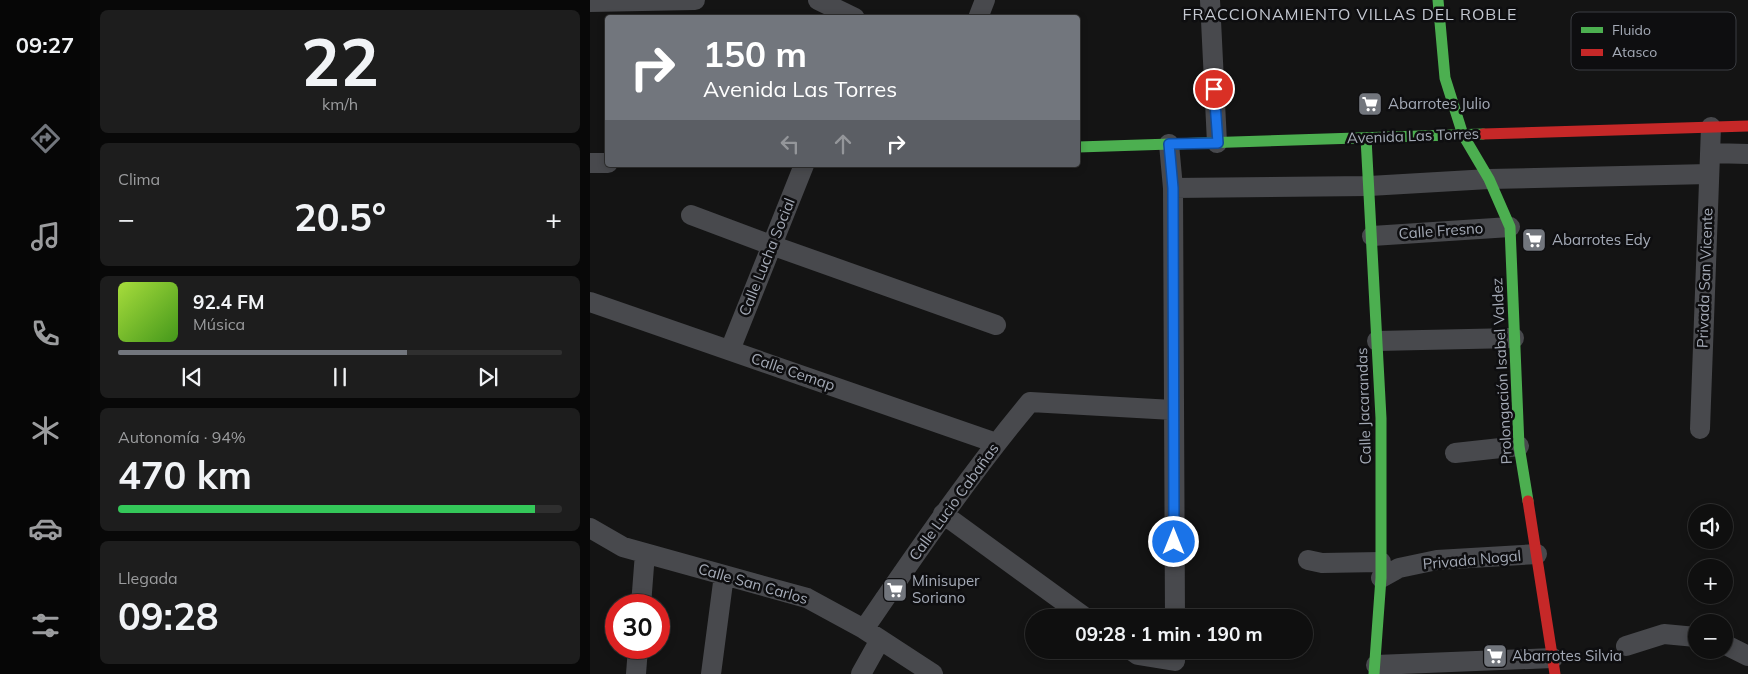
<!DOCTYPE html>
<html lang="es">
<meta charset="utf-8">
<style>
:root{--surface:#0f0f0f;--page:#1d1d1d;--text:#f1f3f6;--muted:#9b9c9e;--line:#2f2f2f;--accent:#72767d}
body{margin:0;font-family:Mulish,sans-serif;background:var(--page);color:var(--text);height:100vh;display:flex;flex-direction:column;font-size:19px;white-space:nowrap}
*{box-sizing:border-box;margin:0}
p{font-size:16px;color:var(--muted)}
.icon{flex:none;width:28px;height:28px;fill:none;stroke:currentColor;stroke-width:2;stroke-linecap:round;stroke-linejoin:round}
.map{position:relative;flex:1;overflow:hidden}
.panel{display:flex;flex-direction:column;gap:10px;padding:10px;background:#080808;width:500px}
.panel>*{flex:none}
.hud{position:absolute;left:15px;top:15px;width:475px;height:152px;border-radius:5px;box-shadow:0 2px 8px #0003,0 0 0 1px var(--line);background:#72767d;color:#fff;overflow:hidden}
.controls{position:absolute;left:1098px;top:504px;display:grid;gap:10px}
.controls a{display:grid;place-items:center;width:45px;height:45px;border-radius:50%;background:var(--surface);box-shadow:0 2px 8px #0003,0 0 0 1px var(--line);font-size:25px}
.speed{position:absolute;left:15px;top:594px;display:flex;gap:10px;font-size:25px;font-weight:700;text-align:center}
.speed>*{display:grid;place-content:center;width:65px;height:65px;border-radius:50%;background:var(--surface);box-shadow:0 2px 8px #0003,0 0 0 1px var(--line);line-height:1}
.speed .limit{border:8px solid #d22;background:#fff;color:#111}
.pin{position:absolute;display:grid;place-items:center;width:42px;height:42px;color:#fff;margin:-21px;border:2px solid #fff;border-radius:50%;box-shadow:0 1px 5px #0007}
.me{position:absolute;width:55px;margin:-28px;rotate:0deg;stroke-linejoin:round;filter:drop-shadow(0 0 4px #0008)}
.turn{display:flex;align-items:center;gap:18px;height:105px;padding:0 15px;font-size:22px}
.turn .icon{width:65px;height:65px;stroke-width:2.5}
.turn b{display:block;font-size:35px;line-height:42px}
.lanes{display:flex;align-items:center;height:48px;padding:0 15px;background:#0003;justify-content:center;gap:25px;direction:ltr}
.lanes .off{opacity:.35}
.big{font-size:38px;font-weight:700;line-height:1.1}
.panel .widget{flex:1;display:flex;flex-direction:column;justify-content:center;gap:8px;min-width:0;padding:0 18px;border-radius:8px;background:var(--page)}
.panel .dial{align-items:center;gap:0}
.dial b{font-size:65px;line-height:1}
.song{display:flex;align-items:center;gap:15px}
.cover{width:60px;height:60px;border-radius:8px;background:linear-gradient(135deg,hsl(80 70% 55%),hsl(100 70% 35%))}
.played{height:5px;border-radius:2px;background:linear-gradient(90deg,var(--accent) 65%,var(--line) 65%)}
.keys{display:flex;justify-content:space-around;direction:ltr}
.heat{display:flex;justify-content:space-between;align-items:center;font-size:28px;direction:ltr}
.charge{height:8px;border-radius:4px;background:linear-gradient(90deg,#34c759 94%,var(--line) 0)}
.trip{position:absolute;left:435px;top:609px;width:288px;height:50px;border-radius:25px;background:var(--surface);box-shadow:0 2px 8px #0003,0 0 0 1px var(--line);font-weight:700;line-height:50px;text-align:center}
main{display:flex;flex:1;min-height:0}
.tabs{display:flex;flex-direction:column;width:90px;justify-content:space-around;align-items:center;background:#060606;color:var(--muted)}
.tabs .icon{width:35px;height:35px}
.tabs .on{color:var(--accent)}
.tabs b{font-size:22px;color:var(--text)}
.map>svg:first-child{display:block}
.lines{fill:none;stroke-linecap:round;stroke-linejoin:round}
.street{stroke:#48494d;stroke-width:20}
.fast{stroke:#4caf50;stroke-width:11}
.jam{stroke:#c62828;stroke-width:11}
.route-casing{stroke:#114b97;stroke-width:12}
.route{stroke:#1a73e8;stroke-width:9}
.labels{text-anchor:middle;stroke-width:5;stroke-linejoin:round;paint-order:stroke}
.poi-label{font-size:15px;fill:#a4aab6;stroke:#0e0e10;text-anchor:start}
.street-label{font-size:15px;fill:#a4aab6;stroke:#0e0e10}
.neighbourhood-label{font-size:16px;letter-spacing:1px;fill:#c5c9d2;stroke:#0e0e10}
.key{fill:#0e0e10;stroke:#3b3d42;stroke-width:1}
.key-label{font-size:14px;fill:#a4aab6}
</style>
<main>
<nav class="tabs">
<b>09:27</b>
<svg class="icon on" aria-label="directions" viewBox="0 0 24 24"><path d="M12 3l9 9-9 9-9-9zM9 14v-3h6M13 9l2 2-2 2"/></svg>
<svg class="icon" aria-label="music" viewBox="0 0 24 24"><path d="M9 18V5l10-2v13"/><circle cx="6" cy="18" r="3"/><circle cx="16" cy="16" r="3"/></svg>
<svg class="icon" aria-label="phone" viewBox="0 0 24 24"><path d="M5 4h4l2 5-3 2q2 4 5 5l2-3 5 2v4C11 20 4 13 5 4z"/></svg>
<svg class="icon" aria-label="climate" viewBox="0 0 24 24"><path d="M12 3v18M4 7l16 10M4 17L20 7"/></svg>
<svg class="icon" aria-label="car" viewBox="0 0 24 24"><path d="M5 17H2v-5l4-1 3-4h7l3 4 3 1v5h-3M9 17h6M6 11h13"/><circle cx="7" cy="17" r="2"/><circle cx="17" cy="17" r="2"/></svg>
<svg class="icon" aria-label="filters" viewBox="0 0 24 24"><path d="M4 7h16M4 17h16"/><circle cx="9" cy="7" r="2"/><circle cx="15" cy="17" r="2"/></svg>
</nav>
<section class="panel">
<div class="widget dial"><b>22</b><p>km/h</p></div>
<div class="widget"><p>Clima</p>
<div class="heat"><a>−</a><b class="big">20.5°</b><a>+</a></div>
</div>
<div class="widget">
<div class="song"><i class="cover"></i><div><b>92.4 FM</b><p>Música</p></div></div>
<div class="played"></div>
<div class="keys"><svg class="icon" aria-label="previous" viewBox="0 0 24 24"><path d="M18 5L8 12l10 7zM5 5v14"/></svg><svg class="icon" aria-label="pause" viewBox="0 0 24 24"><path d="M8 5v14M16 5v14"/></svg><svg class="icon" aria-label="next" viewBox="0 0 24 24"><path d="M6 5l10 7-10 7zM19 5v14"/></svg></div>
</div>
<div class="widget"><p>Autonomía · 94%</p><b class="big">470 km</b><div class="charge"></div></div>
<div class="widget"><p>Llegada</p><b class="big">09:28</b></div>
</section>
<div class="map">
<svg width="1158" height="674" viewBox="0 0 1158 674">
<rect width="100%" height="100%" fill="#141414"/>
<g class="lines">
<path class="street" d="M228 0 265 18
M620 0 627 143
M0 2 105 0
M388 18 395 0
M579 144 583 188 585 618
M1120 153 1158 154
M0 163H18
M583 188 779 186 899 179 1119 174
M101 215 181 245 406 325
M782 236 920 227
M0 302 406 443
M787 341 924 338
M140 350 214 165
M1110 429 1121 127
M865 453 929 446
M353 514 496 618
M0 528 33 547 217 598 274 629 343 674
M718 560 732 563 791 562
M791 578 809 568 847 560 947 554
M51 605 55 553
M274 629C327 552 380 474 440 402L583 410
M1134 644 1158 656
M1036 646 1074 634 1106 637
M541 650 548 655 585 661V650
M786 665 963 658
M46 674 48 648
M121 674 134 575
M271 674 290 640"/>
<path class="fast" d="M848 0 855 78 873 135 899 179 920 227 929 446 938 501
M776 138 791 418V578L784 674
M488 147 893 134"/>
<path class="jam" d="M893 134 1158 126
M938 501 965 674"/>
</g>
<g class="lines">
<defs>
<path id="route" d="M584 542 583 188 579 144 628 143 624 89"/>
</defs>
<use href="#route" class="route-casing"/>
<use href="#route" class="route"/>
</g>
<defs>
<symbol id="supermarket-square" viewBox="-11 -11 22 22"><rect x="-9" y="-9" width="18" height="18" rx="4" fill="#72767d" stroke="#0e0e10"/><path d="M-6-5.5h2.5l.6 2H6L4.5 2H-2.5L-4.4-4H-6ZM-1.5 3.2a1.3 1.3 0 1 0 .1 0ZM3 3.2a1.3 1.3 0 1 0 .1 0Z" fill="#fff"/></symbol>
</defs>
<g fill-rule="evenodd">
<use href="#supermarket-square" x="766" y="90" width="28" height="28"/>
<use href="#supermarket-square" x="930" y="226" width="28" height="28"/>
<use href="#supermarket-square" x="291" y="576" width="28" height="28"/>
<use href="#supermarket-square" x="891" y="642" width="28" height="28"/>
</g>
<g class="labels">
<g class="poi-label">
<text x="798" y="109">Abarrotes Julio</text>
<text x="962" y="245">Abarrotes Edy</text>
<text x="322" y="586">Minisuper<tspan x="322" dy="17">Soriano</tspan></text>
<text x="922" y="661">Abarrotes Silvia</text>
</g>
<g class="street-label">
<text transform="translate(823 136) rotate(-2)" y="5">Avenida Las Torres</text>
<text transform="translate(851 231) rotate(-4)" y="5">Calle Fresno</text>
<text transform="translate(177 257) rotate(-68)" y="5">Calle Lucha Social</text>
<text transform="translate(1115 278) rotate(-88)" y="5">Privada San Vicente</text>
<text transform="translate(912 371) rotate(-93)" y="5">Prolongación Isabel Valdez</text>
<text transform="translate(203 372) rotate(19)" y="5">Calle Cemap</text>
<text transform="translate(774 406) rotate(-92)" y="5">Calle Jacarandas</text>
<text transform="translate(364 502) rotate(-54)" y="5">Calle Lucio Cabañas</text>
<text transform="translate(882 560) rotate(-5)" y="5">Privada Nogal</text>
<text transform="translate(163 584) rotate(16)" y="5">Calle San Carlos</text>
</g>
<g class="neighbourhood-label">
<text x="760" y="20">FRACCIONAMIENTO VILLAS DEL ROBLE</text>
</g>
</g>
<rect x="981" y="12" width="165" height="58" rx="8" class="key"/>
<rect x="991" y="27" width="22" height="6" fill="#4caf50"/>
<rect x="991" y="49" width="22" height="7" fill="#c62828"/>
<g class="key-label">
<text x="1022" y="35">Fluido</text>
<text x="1022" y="57">Atasco</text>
</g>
</svg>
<div class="controls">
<a><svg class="icon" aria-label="sound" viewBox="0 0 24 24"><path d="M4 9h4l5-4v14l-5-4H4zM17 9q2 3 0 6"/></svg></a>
<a>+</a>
<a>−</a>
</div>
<div class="speed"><div class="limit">30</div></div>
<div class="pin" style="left:624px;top:89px;background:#d93025"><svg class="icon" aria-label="arrive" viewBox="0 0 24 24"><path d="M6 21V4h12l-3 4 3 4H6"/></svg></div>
<svg class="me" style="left:584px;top:542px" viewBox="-20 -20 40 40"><circle r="17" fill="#1a73e8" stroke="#fff" stroke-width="3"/><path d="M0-11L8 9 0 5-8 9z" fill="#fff"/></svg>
<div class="trip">09:28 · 1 min · 190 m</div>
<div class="hud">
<div class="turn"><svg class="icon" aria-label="right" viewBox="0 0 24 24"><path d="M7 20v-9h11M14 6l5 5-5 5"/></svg><div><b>150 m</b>Avenida Las Torres</div></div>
<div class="lanes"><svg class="icon off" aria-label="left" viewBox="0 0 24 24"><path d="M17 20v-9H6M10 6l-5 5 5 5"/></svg><svg class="icon off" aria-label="ahead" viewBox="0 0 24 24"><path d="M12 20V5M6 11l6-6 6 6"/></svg><svg class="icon" aria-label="right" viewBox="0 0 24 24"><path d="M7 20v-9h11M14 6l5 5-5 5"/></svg></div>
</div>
</div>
</main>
